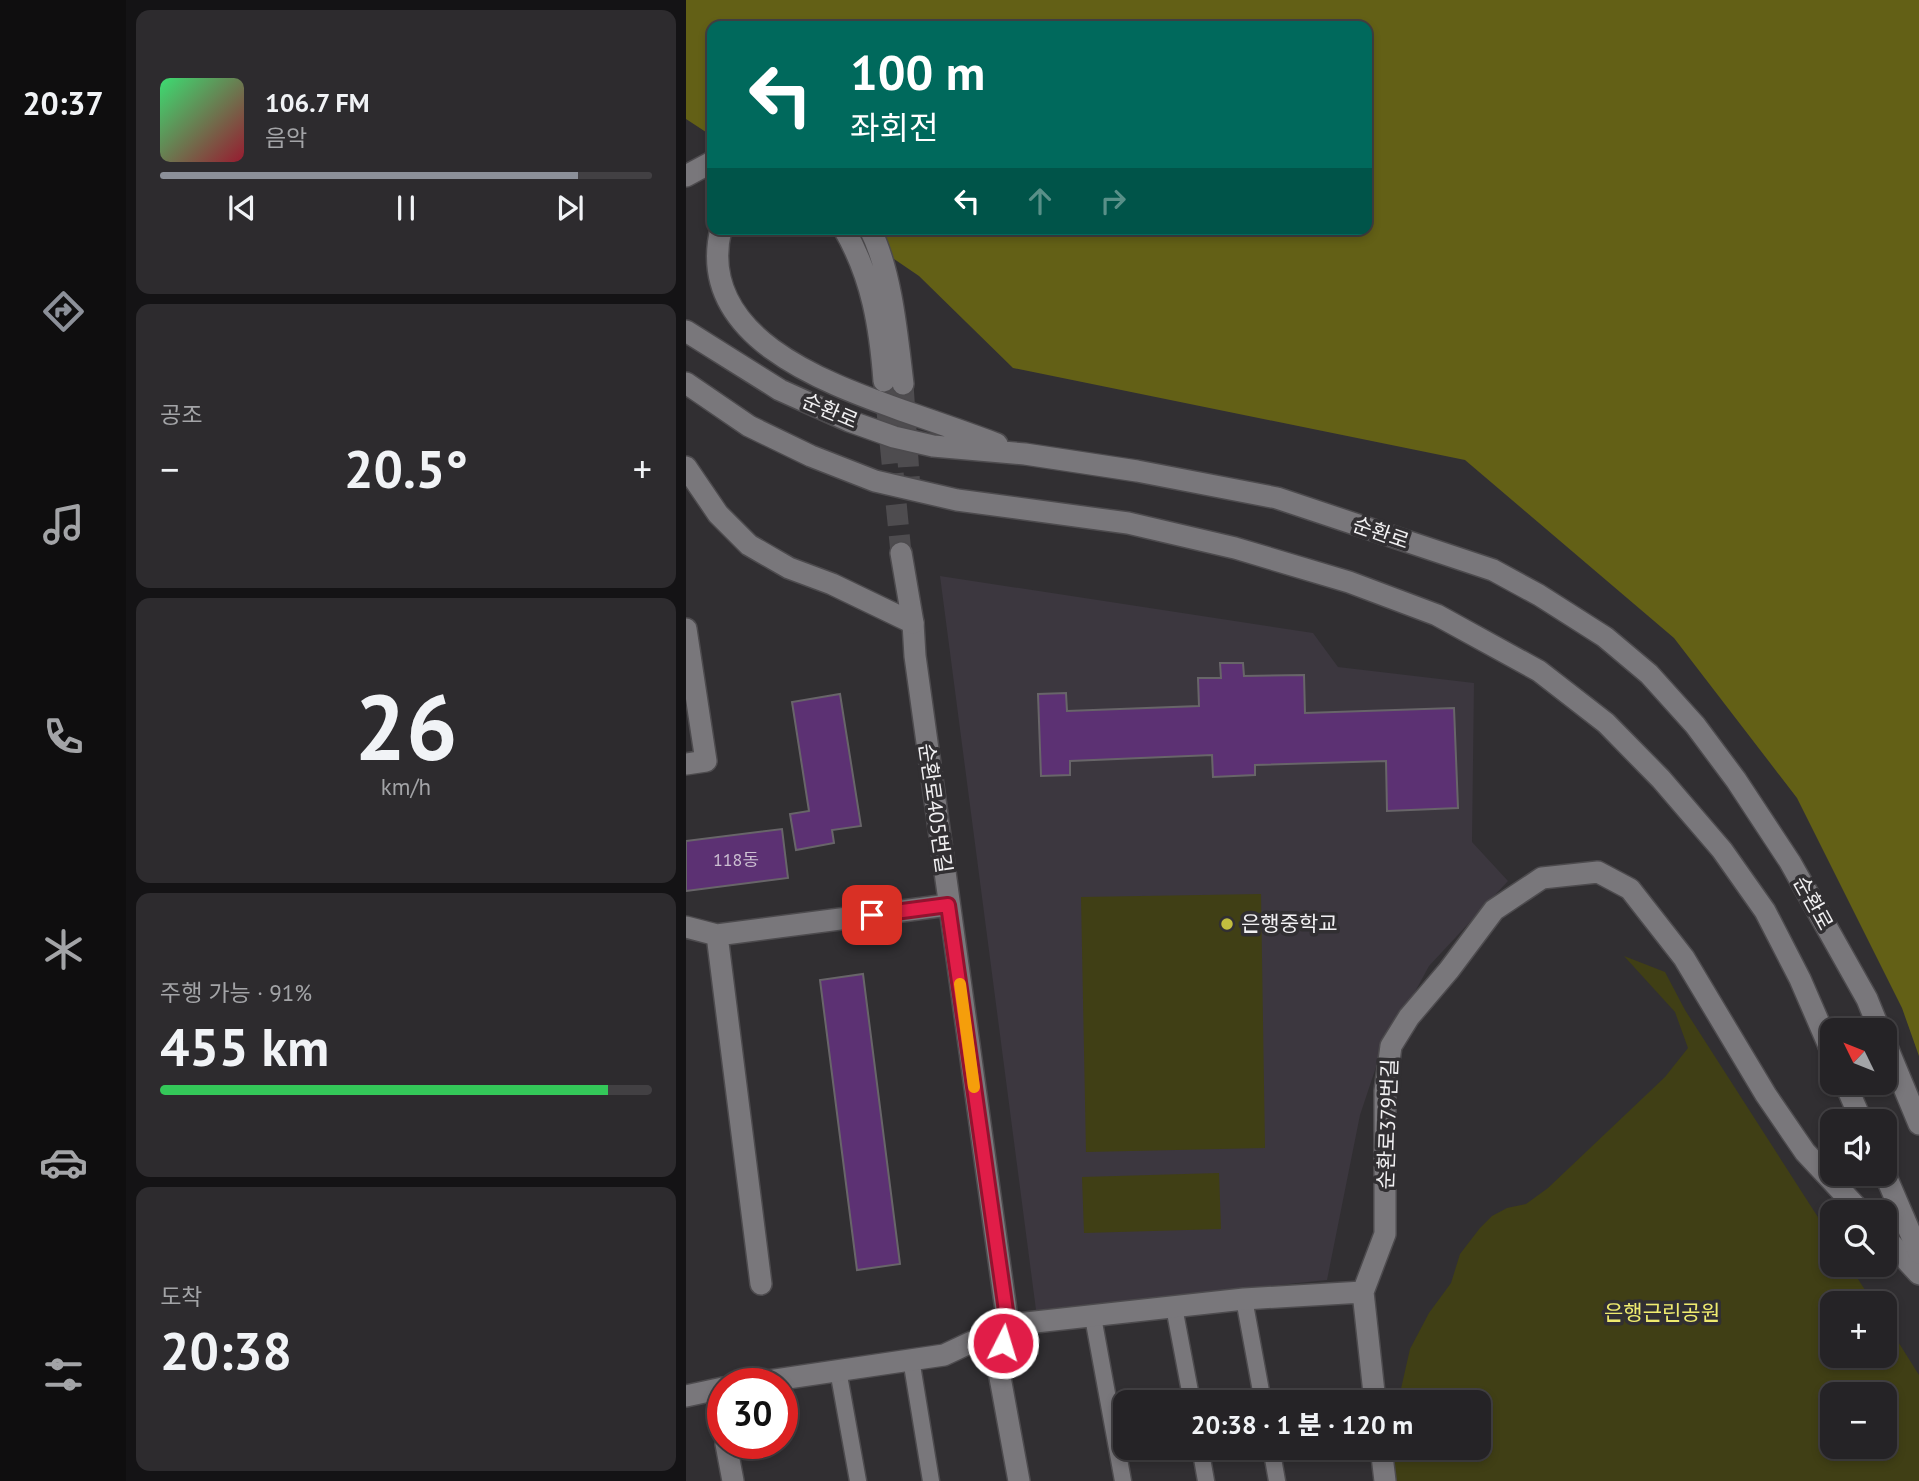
<!DOCTYPE html>
<html lang="ko">
<meta charset="utf-8">
<style>
:root{--surface:#252326;--page:#2d2b2e;--text:#f1f3f6;--muted:#a3a4a7;--line:#424043;--accent:#8c9099}
body{margin:0;font-family:"PT Sans","Noto Sans KR",sans-serif;background:var(--page);color:var(--text);height:100vh;display:flex;flex-direction:column;font-size:26px;white-space:nowrap}
*{box-sizing:border-box;margin:0}
p{font-size:23px;color:var(--muted)}
.icon{flex:none;width:38px;height:38px;fill:none;stroke:currentColor;stroke-width:2;stroke-linecap:round;stroke-linejoin:round}
.map{position:relative;flex:1;overflow:hidden}
.panel{display:flex;flex-direction:column;gap:10px;padding:10px;background:#141315;width:560px}
.panel>*{flex:none}
.guide{position:absolute;left:21px;top:21px;width:665px;height:214px;border-radius:14px;box-shadow:0 4px 10px #0003,0 0 0 2px var(--line);background:#00695c;color:#fff;overflow:hidden}
.needle{width:46px;rotate:313deg}
.buttons{position:absolute;left:1134px;top:1018px;display:grid;gap:14px}
.buttons a{display:grid;place-items:center;width:77px;height:77px;border-radius:14px;background:var(--surface);box-shadow:0 4px 10px #0003,0 0 0 2px var(--line);font-size:35px}
.speed{position:absolute;left:21px;top:1368px;display:flex;gap:14px;font-size:35px;font-weight:700;text-align:center}
.speed>*{display:grid;place-content:center;width:91px;height:91px;border-radius:50%;background:var(--surface);box-shadow:0 4px 10px #0003,0 0 0 2px var(--line);line-height:1}
.speed .limit{border:10px solid #d22;background:#fff;color:#111}
.pin{position:absolute;display:grid;place-items:center;width:60px;height:60px;color:#fff;margin:-30px;border-radius:14px;box-shadow:0 4px 10px #0006}
.me{position:absolute;width:77px;margin:-38px;rotate:5deg;stroke-linejoin:round;filter:drop-shadow(0 0 5px #0008)}
.turn{display:flex;align-items:center;gap:24px;height:147px;padding:0 28px;font-size:32px}
.turn .icon{width:91px;height:91px;stroke-width:2.5}
.turn b{display:block;font-size:49px;line-height:60px}
.lanes{display:flex;align-items:center;height:66px;padding:0 28px;background:#0003;justify-content:center;gap:35px;direction:ltr}
.lanes .off{opacity:.35}
.big{font-size:52px;font-weight:800;line-height:1.1}
.panel .tile{flex:1;display:flex;flex-direction:column;justify-content:center;gap:10px;min-width:0;padding:0 24px;border-radius:14px;background:var(--page)}
.panel .dial{align-items:center;gap:0}
.dial b{font-size:91px;line-height:1}
.song{display:flex;align-items:center;gap:21px}
.cover{width:84px;height:84px;border-radius:10px;background:linear-gradient(135deg,hsl(140 70% 55%),hsl(350 70% 35%))}
.played{height:7px;border-radius:4px;background:linear-gradient(90deg,var(--accent) 85%,var(--line) 85%)}
.keys{display:flex;justify-content:space-around;direction:ltr}
.heat{display:flex;justify-content:space-between;align-items:center;font-size:38px;direction:ltr}
.charge{height:10px;border-radius:5px;background:linear-gradient(90deg,#34c759 91%,var(--line) 0)}
.trip{position:absolute;left:427px;top:1390px;width:378px;height:70px;border-radius:14px;background:var(--surface);box-shadow:0 4px 10px #0003,0 0 0 2px var(--line);font-weight:800;line-height:70px;text-align:center}
main{display:flex;flex:1;min-height:0}
.tab-bar{display:flex;flex-direction:column;width:126px;justify-content:space-around;align-items:center;background:#0f0e0f;color:var(--muted)}
.tab-bar .icon{width:49px;height:49px}
.tab-bar .selected{color:var(--accent)}
.tab-bar b{font-size:32px;color:var(--text)}
.map>svg:first-child{display:block}
.built{fill:#3c373f}
.green{fill:#403f15;fill-rule:evenodd}
.forest{fill:#636016}
.building{fill:#5c3173;stroke:#686569;stroke-width:2}
.lines{fill:none;stroke-linecap:round;stroke-linejoin:round}
.secondary-tunnel{stroke:#4e4c4f;stroke-width:21;stroke-dasharray:21 10;stroke-linecap:butt}
.service-casing{stroke:#4d4b4e;stroke-width:19}
.minor-casing{stroke:#4d4b4e;stroke-width:24}
.secondary-casing{stroke:#4d4b4e;stroke-width:24}
.service{stroke:#79777b;stroke-width:16}
.minor{stroke:#79777b;stroke-width:21}
.secondary{stroke:#79777b;stroke-width:21}
.route-casing{stroke:#92132f;stroke-width:18}
.route{stroke:#e11d48;stroke-width:12}
.slow{stroke:#f59e0b;stroke-width:12}
.poi-dot{fill:#c2bd3f;stroke:#312f32;stroke-width:2.5}
.labels{text-anchor:middle;stroke-width:7;stroke-linejoin:round;paint-order:stroke}
.number-label{font-size:18px;fill:#ccc0d2}
.street-label{font-size:21px;fill:#f1f0f2;stroke:#312f32}
.poi-label{font-size:21px;fill:#f1f0f2;stroke:#312f32;text-anchor:start}
.park-label{font-size:21px;fill:#efeb6f;stroke:#312f32}
</style>
<main>
<nav class="tab-bar">
<b>20:37</b>
<svg class="icon selected" aria-label="directions" viewBox="0 0 24 24"><path d="M12 3l9 9-9 9-9-9zM9 14v-3h6M13 9l2 2-2 2"/></svg>
<svg class="icon" aria-label="music" viewBox="0 0 24 24"><path d="M9 18V5l10-2v13"/><circle cx="6" cy="18" r="3"/><circle cx="16" cy="16" r="3"/></svg>
<svg class="icon" aria-label="phone" viewBox="0 0 24 24"><path d="M5 4h4l2 5-3 2q2 4 5 5l2-3 5 2v4C11 20 4 13 5 4z"/></svg>
<svg class="icon" aria-label="climate" viewBox="0 0 24 24"><path d="M12 3v18M4 7l16 10M4 17L20 7"/></svg>
<svg class="icon" aria-label="car" viewBox="0 0 24 24"><path d="M5 17H2v-5l4-1 3-4h7l3 4 3 1v5h-3M9 17h6M6 11h13"/><circle cx="7" cy="17" r="2"/><circle cx="17" cy="17" r="2"/></svg>
<svg class="icon" aria-label="filters" viewBox="0 0 24 24"><path d="M4 7h16M4 17h16"/><circle cx="9" cy="7" r="2"/><circle cx="15" cy="17" r="2"/></svg>
</nav>
<section class="panel">
<div class="tile">
<div class="song"><i class="cover"></i><div><b>106.7 FM</b><p>음악</p></div></div>
<div class="played"></div>
<div class="keys"><svg class="icon" aria-label="previous" viewBox="0 0 24 24"><path d="M18 5L8 12l10 7zM5 5v14"/></svg><svg class="icon" aria-label="pause" viewBox="0 0 24 24"><path d="M8 5v14M16 5v14"/></svg><svg class="icon" aria-label="next" viewBox="0 0 24 24"><path d="M6 5l10 7-10 7zM19 5v14"/></svg></div>
</div>
<div class="tile"><p>공조</p>
<div class="heat"><a>−</a><b class="big">20.5°</b><a>+</a></div>
</div>
<div class="tile dial"><b>26</b><p>km/h</p></div>
<div class="tile"><p>주행 가능 · 91%</p><b class="big">455 km</b><div class="charge"></div></div>
<div class="tile"><p>도착</p><b class="big">20:38</b></div>
</section>
<div class="map">
<svg width="1233" height="1481" viewBox="0 0 1233 1481">
<rect width="100%" height="100%" fill="#312f32"/>
<path class="built" d="M254 576 627 633 652 667 788 683 786 842 822 881 743 966 693 1058 674 1115 641 1280 350 1310Z"/>
<path class="green" d="M575 894 579 1148 400 1152 395 897Z
M938 956 979 972 999 1010 1146 1239V1265H1163L1188 1304H1146V1356H1199V1321L1233 1375V1481H707L706 1447H793V1402H712L724 1349 743 1313 765 1283 774 1254 794 1228 806 1216 821 1208 840 1204 862 1188 979 1077 1002 1048 989 1012ZM1146 1395H1199V1447H1146Z
M533 1173 535 1229 398 1233 396 1177Z"/>
<path class="forest" d="M0 0H1233V1056L1216 1008 1111 798 988 638 779 460 327 368 233 276 164 229H681V26H26V136L0 119Z"/>
<path class="building" d="M534 663H557L558 676 618 675 619 713 768 708 772 808 701 811 700 761 569 765V775L527 777 526 755 384 761V775L355 776 352 694 380 693 381 711 513 706 512 678H535Z
M154 694 175 826 146 830 148 843 110 850 104 814 123 811 106 702Z
M96 829 102 878 0 891V841Z
M177 974 214 1264 171 1270 134 980Z"/>
<g class="lines">
<path class="secondary-tunnel" d="M198 381 215 553
M217 384 225 505"/>
<defs>
<path id="service" d="M558 1299 577 1402
M488 1307 506 1402
M407 1317 437 1481
M225 1359 245 1481
M152 1370 172 1481
M514 1447 520 1481
M585 1447 591 1481"/>
<path id="minor" d="M227 623 229 656 322 1325 311 1361 333 1481
M0 629 20 761 0 764
M0 927 31 935 262 905
M31 935 75 1284
M1199 1237 1233 1274
M677 1292 689 1402
M61 1384 258 1355 322 1325 558 1299 677 1292 699 1234V1091L705 1046 723 1017 763 970 808 910 856 878 912 872 944 889 998 958 1080 1095 1119 1152 1176 1213
M30 1390 37 1427
M0 1396 37 1388
M40 1444 47 1481
M695 1447 699 1481"/>
<path id="secondary" d="M0 176 26 162
M35 229C9 336 137 382 215 410 247 421 279 432 311 444
M158 229C186 277 194 327 198 381
M184 229C206 273 211 335 217 384
M0 331 94 390 163 421 208 437 247 446 339 454 451 471 591 498 807 570 853 595 919 637 963 674 1009 725 1050 780 1104 862 1181 999 1194 1031
M0 383 63 426 125 456 189 481 271 500 442 523 549 548 663 582 751 615 853 671 920 723 975 779 1036 850 1079 911 1114 979 1146 1053
M0 467 32 514 63 545 103 568 146 584 227 623
M215 553 227 623
M1199 1042 1233 1124
M1159 1083 1176 1122
M1199 1174 1233 1253"/>
</defs>
<use href="#service" class="service-casing"/>
<use href="#minor" class="minor-casing"/>
<use href="#secondary" class="secondary-casing"/>
<use href="#service" class="service"/>
<use href="#minor" class="minor"/>
<use href="#secondary" class="secondary"/>
</g>
<g class="lines">
<defs>
<path id="route" d="M186 915 262 905 322 1325 317 1343"/>
</defs>
<use href="#route" class="route-casing"/>
<use href="#route" class="route"/>
<path class="slow" d="M274 984 288 1087"/>
</g>
<circle class="poi-dot" cx="541" cy="924" r="7"/>
<g class="labels">
<g class="number-label">
<text x="50" y="866">118동</text>
</g>
<g class="street-label">
<text transform="translate(144 411) rotate(23)" y="7">순환로</text>
<text transform="translate(695 533) rotate(19)" y="7">순환로</text>
<text transform="translate(249 808) rotate(82)" y="7">순환로405번길</text>
<text transform="translate(1127 903) rotate(61)" y="7">순환로</text>
<text transform="translate(702 1124) rotate(-88)" y="7">순환로379번길</text>
</g>
<g class="poi-label">
<text x="555" y="931">은행중학교</text>
</g>
<g class="park-label">
<text x="976" y="1320">은행근린공원</text>
</g>
</g>
</svg>
<div class="buttons">
<a><svg class="needle" viewBox="-14 -14 28 28"><path d="M0-13l5 13h-10z" fill="#e53935"/><path d="M0 13l5-13h-10z" fill="#a3a4a7"/></svg></a>
<a><svg class="icon" aria-label="sound" viewBox="0 0 24 24"><path d="M4 9h4l5-4v14l-5-4H4zM17 9q2 3 0 6"/></svg></a>
<a><svg class="icon" aria-label="search" viewBox="0 0 24 24"><circle cx="10" cy="10" r="6"/><path d="M15 15l6 6"/></svg></a>
<a>+</a>
<a>−</a>
</div>
<div class="speed"><div class="limit">30</div></div>
<div class="pin" style="left:186px;top:915px;background:#d93025"><svg class="icon" aria-label="arrive" viewBox="0 0 24 24"><path d="M6 21V4h12l-3 4 3 4H6"/></svg></div>
<svg class="me" style="left:317px;top:1343px" viewBox="-20 -20 40 40"><circle r="17" fill="#e11d48" stroke="#fff" stroke-width="3"/><path d="M0-11L8 9 0 5-8 9z" fill="#fff"/></svg>
<div class="trip">20:38 · 1 분 · 120 m</div>
<div class="guide">
<div class="turn"><svg class="icon" aria-label="left" viewBox="0 0 24 24"><path d="M17 20v-9H6M10 6l-5 5 5 5"/></svg><div><b>100 m</b>좌회전</div></div>
<div class="lanes"><svg class="icon" aria-label="left" viewBox="0 0 24 24"><path d="M17 20v-9H6M10 6l-5 5 5 5"/></svg><svg class="icon off" aria-label="ahead" viewBox="0 0 24 24"><path d="M12 20V5M6 11l6-6 6 6"/></svg><svg class="icon off" aria-label="right" viewBox="0 0 24 24"><path d="M7 20v-9h11M14 6l5 5-5 5"/></svg></div>
</div>
</div>
</main>
